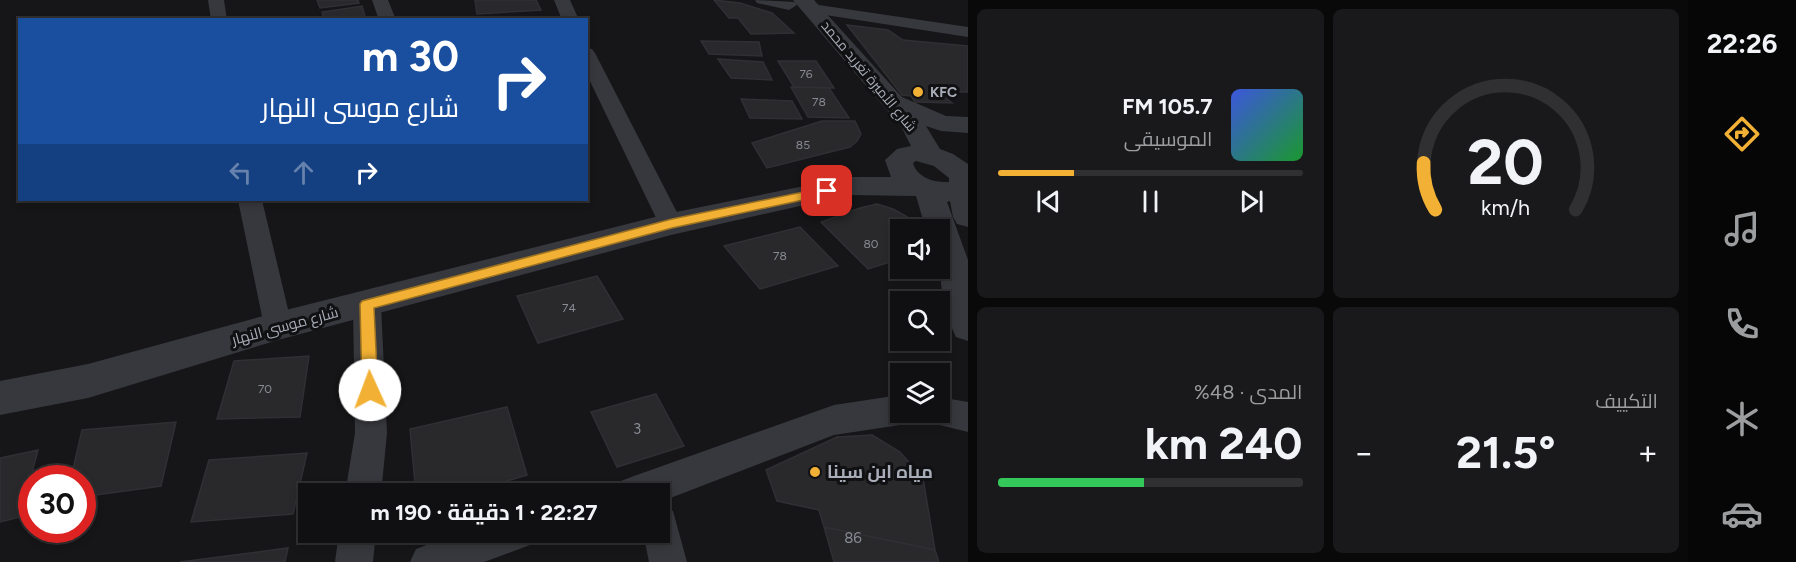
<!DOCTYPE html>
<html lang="ar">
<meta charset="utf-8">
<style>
:root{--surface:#101012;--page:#19191b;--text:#f1f3f6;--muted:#9c9d9f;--line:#303032;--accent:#f2b134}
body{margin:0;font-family:Figtree,Cairo,sans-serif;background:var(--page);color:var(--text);direction:rtl;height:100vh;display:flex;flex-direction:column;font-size:22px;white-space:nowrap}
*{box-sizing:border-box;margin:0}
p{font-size:20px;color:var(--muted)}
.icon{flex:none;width:33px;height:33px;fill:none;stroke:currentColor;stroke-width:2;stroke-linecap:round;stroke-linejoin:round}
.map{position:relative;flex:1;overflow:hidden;direction:ltr}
.side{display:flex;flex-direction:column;gap:9px;padding:9px;background:#09090a;width:720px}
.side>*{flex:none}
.top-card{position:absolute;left:18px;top:18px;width:570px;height:183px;border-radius:0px;box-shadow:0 3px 9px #0003,0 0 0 2px var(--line);direction:rtl;background:#1a4fa0;color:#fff;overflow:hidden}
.fabs{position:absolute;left:890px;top:219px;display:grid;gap:12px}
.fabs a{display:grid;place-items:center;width:60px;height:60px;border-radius:0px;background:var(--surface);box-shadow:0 3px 9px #0003,0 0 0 2px var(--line);font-size:30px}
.speed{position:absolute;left:18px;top:465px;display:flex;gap:12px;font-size:30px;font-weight:700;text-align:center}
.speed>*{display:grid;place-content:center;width:78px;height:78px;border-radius:50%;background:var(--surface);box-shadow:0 3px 9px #0003,0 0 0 2px var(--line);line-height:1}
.speed .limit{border:9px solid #d22;background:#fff;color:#111}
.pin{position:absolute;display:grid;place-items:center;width:51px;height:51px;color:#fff;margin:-26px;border-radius:12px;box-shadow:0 3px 9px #0006}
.me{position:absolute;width:66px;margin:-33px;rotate:358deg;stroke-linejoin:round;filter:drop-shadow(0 0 4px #0008)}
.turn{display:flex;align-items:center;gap:21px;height:126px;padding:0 30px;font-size:27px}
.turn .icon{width:78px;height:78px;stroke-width:2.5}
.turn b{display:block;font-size:42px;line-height:51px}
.lanes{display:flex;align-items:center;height:57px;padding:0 30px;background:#0003;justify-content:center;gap:30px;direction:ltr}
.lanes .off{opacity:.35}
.big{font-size:45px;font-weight:700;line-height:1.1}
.side .tile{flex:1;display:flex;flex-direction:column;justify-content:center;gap:9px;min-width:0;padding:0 21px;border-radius:9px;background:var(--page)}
.side .dial{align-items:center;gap:0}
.dial svg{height:156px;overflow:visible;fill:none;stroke:var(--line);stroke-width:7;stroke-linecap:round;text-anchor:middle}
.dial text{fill:var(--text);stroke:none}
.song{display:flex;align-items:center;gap:18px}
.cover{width:72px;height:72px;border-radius:9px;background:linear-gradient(135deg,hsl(230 70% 55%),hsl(130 70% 35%))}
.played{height:6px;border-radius:3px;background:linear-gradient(90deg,var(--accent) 25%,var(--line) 25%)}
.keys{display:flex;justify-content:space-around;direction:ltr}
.heat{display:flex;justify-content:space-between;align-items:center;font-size:33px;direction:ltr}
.charge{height:9px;border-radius:4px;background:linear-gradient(90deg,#34c759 48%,var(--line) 0)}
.side .tiles{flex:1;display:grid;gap:9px;grid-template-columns:repeat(2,1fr)}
.trip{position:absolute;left:298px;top:483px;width:372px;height:60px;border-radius:0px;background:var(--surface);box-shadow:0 3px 9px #0003,0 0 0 2px var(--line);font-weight:700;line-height:60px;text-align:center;direction:rtl}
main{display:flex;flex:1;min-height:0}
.menu{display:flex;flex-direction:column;width:108px;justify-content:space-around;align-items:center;background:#060607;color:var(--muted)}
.menu .icon{width:42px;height:42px}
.menu .current{color:var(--accent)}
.menu b{font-size:27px;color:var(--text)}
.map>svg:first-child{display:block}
.building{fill:#29292c;stroke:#303034;stroke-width:1.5}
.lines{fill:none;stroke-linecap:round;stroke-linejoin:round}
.minor{fill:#37383d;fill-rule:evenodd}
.tertiary{fill:#37383d;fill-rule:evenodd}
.route{fill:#f2b134;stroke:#9d7322;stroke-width:1.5}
.poi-dot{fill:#f2b134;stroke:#111113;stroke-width:2}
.labels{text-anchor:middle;stroke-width:6;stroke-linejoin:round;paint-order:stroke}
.number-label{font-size:12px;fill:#888b94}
.far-street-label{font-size:14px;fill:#a8adb8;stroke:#111113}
.far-poi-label{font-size:14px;font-weight:bold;fill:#a8adb8;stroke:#111113;text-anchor:start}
.street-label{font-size:15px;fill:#a8adb8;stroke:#111113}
.near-number-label{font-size:15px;fill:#888b94}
.near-poi-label{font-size:18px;font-weight:bold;fill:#a8adb8;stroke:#111113;text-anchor:start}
</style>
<main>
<nav class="menu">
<b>22:26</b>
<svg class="icon current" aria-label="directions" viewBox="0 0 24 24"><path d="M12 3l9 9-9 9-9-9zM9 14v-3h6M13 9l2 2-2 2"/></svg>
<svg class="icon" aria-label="music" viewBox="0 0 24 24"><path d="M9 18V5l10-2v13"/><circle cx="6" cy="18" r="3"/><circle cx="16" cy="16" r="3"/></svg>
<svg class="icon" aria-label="phone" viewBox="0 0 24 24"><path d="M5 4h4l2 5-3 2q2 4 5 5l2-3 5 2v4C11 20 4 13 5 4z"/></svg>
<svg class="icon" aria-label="climate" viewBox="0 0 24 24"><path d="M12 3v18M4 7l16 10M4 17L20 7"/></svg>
<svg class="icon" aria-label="car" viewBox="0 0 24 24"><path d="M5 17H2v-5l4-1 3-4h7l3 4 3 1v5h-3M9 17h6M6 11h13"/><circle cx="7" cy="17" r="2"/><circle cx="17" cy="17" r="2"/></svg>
</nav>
<section class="side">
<div class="tiles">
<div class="tile dial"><svg viewBox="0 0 100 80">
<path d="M14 69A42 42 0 1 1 86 69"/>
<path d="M14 69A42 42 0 0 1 8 45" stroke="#f2b134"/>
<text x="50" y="56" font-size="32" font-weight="700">20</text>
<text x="50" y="72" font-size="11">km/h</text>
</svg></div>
<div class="tile">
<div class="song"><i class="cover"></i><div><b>105.7 FM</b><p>الموسيقى</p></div></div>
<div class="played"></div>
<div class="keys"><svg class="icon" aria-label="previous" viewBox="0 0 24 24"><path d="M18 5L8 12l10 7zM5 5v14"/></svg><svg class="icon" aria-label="pause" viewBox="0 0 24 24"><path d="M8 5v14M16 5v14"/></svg><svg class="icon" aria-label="next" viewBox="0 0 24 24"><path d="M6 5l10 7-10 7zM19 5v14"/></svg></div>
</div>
<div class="tile"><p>التكييف</p>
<div class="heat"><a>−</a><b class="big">21.5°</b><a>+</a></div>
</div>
<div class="tile"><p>المدى · 48%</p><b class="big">240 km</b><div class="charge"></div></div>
</div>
</section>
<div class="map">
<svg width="968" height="562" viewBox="0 0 968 562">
<rect width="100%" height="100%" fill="#161618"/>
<path class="building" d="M317 0H358L359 3 320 8Z
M475 0H536L541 10 477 14Z
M714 0 740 3 772 13 794 33 751 34 738 18H729Z
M362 6 366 20H324L322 12Z
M847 25 888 30 903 40 968 46V92H939L952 103 915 102 911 96 902 95Z
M701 41 759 42 762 56 709 54Z
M718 59 763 62 772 80 731 78Z
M778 61H816L834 88 794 87Z
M791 87 829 88 849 118 808 117Z
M741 99 792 101 802 119 750 118Z
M822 121H855L861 134 857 141 850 147 767 168 752 143Z
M877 204 893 209 906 216 913 222 916 230H900V259L868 269 821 222 860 208Z
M800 227 838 266 760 289 724 246Z
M597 276 623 319 538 343 517 296Z
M309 356 300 417 217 419 234 361Z
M656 394 684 446 617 467 591 412Z
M507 407 527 475 463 494H416L410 429Z
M176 422 161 486 82 497V478H71L82 430Z
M872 435 900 452 923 478 935 550 824 527 819 510 777 501 766 470 837 437Z
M38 450 20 517 0 522V458Z
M307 453 293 514 191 522 209 460Z
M824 527 935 550 939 562H834Z
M288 548 285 562H180Z"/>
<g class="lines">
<path class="minor" d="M208 0H224L227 20H211Z
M372 0H388L396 20H379Z
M554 0H570L579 20H562Z
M755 0 795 2 797 5 789 10 757 3Z
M812 4 968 27V37L806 12 804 9 806 6Z
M586 48 592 49 595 53 683 224 680 230 671 233 662 230 659 224 586 73Z
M238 200H262L292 326 288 334 278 338 268 334 264 326Z
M367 294 377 297 381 305 387 433 381 494H345L355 433 353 305 357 297Z
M900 395V412H915L911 420 900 425 834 435 660 502V494H617L621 481 634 476 834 405Z
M939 397 968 402V432L928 422 923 412H939Z
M660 506 673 511 687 562H649L643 532H660Z
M339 532H376L373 562H335Z
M460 532H535L530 545 484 562H410L416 549Z"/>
<path class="tertiary" d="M793 0H814L902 97 946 116 968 117V133L941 131 926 126 940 149 953 154 968 164V227L957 224 953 217 950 201 947 202 968 260V341L956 337C939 304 939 266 939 230H926L916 196 849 195 671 235 278 340 88 398 0 415V381L88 364 278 312 671 213 849 177H891L885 160 897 149 911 146 902 128ZM916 161 934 166 949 178V182C935 183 917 178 913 163Z"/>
</g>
<path class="route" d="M827 187 833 191 831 194 672 228 374 308 378 390 375 395 370 397 364 395 362 390 360 304 362 301 672 219Z"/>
<g class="poi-dot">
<circle cx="918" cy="92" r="6"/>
<circle cx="815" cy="472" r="6"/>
</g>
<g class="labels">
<g class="number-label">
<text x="806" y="78">76</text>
<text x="819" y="106">78</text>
<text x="803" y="149">85</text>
<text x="871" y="248">80</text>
<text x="780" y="260">78</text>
<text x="569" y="312">74</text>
<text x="265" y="393">70</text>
</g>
<g class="far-street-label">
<text transform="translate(869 76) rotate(50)" y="5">شارع الأميرة تغريد محمد</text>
</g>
<g class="far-poi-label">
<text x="930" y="97">KFC</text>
</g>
<g class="street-label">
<text transform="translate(285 326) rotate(-15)" y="5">شارع موسى النهار</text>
</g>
<g class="near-number-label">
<text x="637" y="434">3</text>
<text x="853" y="543">86</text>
</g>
<g class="near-poi-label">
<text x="827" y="478">مياه ابن سينا</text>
</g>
</g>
</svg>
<div class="fabs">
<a><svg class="icon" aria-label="sound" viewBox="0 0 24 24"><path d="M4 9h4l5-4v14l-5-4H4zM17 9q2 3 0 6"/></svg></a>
<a><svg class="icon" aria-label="search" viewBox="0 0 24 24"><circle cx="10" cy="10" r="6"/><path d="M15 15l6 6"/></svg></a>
<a><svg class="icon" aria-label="layers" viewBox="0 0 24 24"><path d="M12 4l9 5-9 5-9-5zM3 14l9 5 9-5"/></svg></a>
</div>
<div class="speed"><div class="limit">30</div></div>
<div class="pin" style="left:827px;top:191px;background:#d93025"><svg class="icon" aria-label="arrive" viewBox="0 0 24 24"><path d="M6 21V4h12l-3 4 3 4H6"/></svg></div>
<svg class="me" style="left:370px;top:390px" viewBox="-20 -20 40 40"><circle r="19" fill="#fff"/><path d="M0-13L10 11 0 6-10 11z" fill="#f2b134"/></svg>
<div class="trip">22:27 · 1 دقيقة · 190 m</div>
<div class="top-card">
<div class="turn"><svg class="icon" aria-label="right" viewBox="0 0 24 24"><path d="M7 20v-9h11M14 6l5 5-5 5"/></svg><div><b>30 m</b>شارع موسى النهار</div></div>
<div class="lanes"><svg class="icon off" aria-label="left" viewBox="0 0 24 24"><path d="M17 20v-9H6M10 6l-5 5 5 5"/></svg><svg class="icon off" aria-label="ahead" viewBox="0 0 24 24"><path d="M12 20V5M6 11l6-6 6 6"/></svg><svg class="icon" aria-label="right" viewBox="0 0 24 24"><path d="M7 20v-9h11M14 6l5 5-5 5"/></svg></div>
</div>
</div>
</main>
